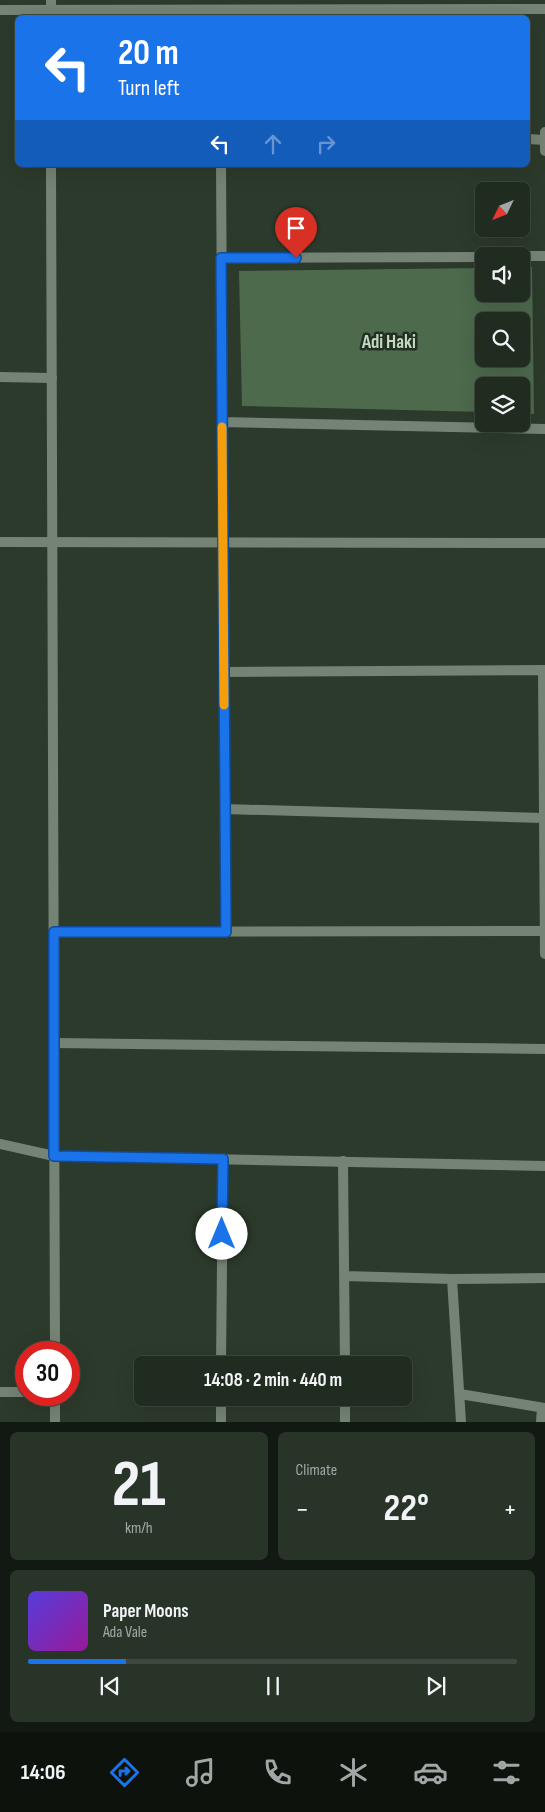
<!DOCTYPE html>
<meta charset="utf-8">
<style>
:root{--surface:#212c20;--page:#293429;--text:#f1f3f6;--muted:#a2a7a5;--line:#3e483e;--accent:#1a73e8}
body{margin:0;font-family:"Sofia Sans Condensed",sans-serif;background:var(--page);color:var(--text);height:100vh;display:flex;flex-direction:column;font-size:19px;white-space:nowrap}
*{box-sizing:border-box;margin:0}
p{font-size:16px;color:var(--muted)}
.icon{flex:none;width:28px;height:28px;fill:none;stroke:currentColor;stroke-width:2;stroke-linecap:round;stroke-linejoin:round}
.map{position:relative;height:1422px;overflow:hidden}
.drawer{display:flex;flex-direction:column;gap:10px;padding:10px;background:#121812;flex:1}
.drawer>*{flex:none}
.top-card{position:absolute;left:15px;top:15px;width:515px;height:152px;border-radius:8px;box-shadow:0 5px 20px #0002,0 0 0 1px var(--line);background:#1a73e8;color:#fff;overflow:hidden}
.needle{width:32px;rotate:227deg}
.buttons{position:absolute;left:475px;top:182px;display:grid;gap:10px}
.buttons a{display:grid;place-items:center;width:55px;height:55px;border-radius:8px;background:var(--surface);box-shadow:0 5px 20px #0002,0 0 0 1px var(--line);font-size:25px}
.speed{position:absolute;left:15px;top:1341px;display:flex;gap:10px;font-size:25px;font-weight:700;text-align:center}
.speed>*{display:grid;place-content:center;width:65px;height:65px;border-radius:50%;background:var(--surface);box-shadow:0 5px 20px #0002,0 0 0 1px var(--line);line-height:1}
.speed .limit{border:8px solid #d22;background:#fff;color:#111}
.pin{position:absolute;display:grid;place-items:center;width:42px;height:42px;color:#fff;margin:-51px -21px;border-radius:50% 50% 50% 0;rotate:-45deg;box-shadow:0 0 5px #0007}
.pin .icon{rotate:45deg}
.me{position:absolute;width:55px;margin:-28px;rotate:0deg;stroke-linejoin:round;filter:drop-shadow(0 0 4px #0008)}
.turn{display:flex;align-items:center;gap:18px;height:105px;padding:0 20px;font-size:22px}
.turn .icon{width:65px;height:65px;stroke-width:2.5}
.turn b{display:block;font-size:35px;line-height:42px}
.lanes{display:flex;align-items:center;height:48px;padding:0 20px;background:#0003;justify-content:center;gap:25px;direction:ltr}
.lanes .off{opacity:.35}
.big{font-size:38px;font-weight:700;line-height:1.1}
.drawer .widget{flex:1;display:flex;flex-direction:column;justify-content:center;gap:8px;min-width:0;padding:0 18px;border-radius:8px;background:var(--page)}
.drawer .dial{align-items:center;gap:0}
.dial b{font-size:65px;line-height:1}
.song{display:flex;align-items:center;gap:15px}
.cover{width:60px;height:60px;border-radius:8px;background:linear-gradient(135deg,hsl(250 70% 55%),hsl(300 70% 35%))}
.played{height:5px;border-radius:2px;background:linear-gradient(90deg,var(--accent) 20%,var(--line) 20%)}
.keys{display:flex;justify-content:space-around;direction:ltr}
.heat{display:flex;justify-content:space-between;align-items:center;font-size:28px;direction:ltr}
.drawer .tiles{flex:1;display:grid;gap:10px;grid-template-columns:1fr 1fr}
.widget:last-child{grid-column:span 2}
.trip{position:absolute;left:134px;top:1356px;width:278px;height:50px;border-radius:8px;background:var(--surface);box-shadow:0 5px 20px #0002,0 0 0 1px var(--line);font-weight:700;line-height:50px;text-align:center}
.tab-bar{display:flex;height:80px;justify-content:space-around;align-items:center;background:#0d120d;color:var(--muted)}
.tab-bar .icon{width:35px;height:35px}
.tab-bar .current{color:var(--accent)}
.tab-bar b{font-size:22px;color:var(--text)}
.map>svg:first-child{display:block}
.green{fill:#4d6a4c;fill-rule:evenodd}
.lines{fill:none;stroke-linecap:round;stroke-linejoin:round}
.minor{stroke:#758375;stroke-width:10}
.tertiary{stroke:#758375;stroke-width:10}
.route-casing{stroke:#114b97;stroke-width:12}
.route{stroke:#1a73e8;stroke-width:9}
.slow{stroke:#f59e0b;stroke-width:9}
.labels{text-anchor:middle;stroke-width:5;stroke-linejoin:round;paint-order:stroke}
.neighbourhood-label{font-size:19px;font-weight:bold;fill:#c6d8c5;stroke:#223022}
</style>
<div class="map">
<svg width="545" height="1422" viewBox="0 0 545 1422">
<rect width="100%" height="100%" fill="#2c3a2b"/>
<path class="green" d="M521 267H532L534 414 521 413V386H484V412L242 406 239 271 484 268V294H521ZM484 321H521V359H484Z"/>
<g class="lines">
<path class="minor" d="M0 10 545 9
M545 132V151
M528 139 545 140
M221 165 226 932
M521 256H545
M221 258 484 257
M0 377 52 378
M222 422 545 429
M0 542 545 543
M543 670 545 954
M224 672 545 670
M225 809 543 818
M54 932 544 931
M54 1043 545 1049
M0 1144 54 1156 545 1166
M343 1161 345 1365
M345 1276 452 1279 545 1278
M452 1279 461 1422
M221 1365 223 1159
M460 1394 545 1408
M221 1422V1398
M345 1422V1398
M541 1422 542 1408"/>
<path class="tertiary" d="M51 0V18
M51 165 55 1352
M0 1392H26
M55 1395V1422"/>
</g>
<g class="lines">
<defs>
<path id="route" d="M222 1234 223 1159 54 1156V932H226L221 258H296"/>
</defs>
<use href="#route" class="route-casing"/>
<use href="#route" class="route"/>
<path class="slow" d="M222 427 224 705"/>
</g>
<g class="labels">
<g class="neighbourhood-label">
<text x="389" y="348">Adi Haki</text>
</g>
</g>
</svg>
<div class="buttons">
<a><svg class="needle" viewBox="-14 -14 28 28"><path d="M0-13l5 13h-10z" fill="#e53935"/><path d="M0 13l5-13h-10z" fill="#a2a7a5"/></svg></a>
<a><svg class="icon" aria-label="sound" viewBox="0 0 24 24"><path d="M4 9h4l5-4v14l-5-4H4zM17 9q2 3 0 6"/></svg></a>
<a><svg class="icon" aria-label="search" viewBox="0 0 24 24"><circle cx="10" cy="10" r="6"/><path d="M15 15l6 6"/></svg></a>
<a><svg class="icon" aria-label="layers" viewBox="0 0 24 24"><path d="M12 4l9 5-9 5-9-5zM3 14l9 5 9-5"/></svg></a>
</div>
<div class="speed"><div class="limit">30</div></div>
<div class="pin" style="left:296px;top:258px;background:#d93025"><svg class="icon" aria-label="arrive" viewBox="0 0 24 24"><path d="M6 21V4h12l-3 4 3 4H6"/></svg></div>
<svg class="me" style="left:222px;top:1234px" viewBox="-20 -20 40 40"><circle r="19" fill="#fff"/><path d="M0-13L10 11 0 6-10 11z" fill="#1a73e8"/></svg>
<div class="trip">14:08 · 2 min · 440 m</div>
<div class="top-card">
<div class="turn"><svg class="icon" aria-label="left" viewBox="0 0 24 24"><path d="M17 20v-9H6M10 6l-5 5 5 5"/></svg><div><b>20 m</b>Turn left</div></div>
<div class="lanes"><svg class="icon" aria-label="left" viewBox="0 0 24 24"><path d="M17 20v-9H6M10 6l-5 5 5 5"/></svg><svg class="icon off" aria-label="ahead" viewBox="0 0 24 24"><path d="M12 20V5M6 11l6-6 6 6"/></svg><svg class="icon off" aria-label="right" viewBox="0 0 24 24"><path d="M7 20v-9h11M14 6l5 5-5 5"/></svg></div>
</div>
</div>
<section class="drawer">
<div class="tiles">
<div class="widget dial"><b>21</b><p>km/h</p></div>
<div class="widget"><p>Climate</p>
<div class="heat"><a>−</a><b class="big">22°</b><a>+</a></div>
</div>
<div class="widget">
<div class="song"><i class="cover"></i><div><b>Paper Moons</b><p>Ada Vale</p></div></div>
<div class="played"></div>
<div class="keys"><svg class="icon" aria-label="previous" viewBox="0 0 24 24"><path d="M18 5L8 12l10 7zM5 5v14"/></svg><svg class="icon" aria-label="pause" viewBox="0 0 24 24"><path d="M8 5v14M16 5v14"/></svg><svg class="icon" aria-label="next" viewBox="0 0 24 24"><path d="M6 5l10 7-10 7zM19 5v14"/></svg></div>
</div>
</div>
</section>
<nav class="tab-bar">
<b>14:06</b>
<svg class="icon current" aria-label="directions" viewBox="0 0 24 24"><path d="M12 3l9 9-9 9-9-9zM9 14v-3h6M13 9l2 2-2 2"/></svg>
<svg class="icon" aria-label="music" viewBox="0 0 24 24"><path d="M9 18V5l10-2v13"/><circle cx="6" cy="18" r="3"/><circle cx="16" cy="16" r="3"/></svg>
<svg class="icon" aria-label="phone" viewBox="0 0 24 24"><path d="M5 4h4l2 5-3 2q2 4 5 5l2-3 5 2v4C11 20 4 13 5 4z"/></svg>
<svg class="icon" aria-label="climate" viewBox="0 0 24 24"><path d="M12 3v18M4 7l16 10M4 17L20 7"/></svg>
<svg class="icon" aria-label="car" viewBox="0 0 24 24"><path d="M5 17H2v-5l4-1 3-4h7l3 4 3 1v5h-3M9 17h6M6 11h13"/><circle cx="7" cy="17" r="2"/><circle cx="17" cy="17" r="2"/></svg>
<svg class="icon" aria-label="filters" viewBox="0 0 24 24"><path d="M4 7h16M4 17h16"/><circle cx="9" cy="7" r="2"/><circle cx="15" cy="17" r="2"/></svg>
</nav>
